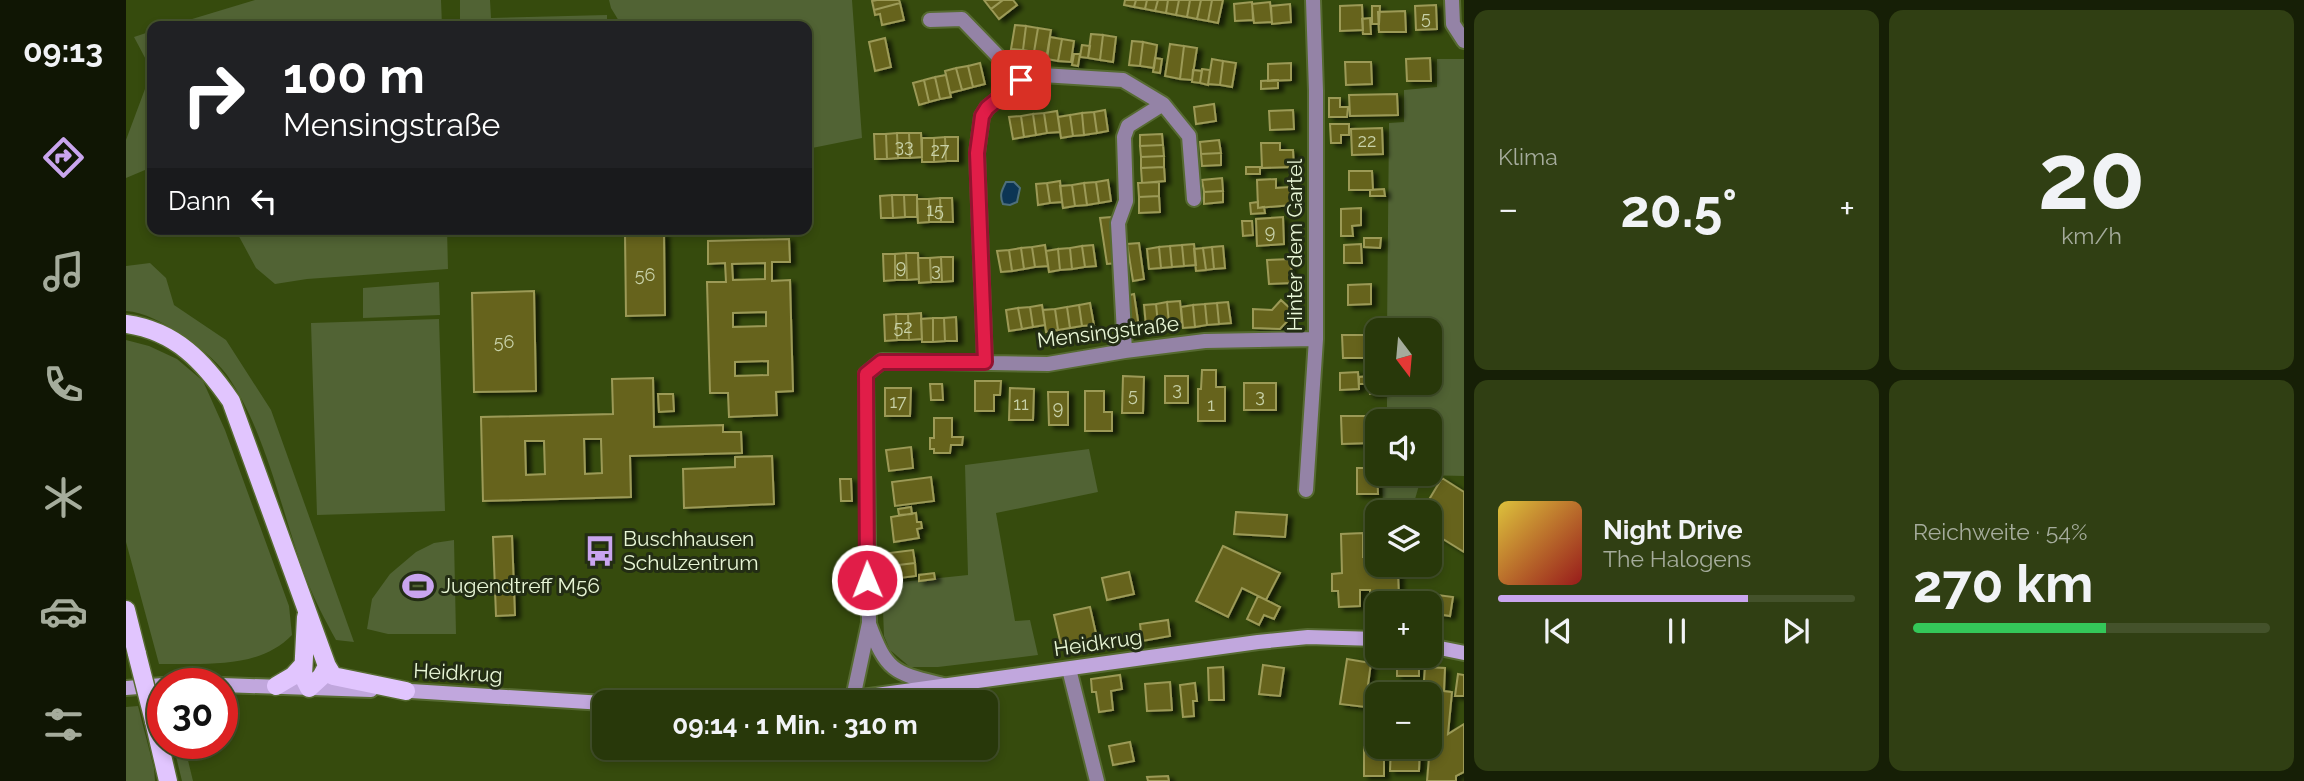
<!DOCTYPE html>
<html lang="de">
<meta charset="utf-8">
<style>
:root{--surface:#28380a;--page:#303f13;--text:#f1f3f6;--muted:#a5ac9c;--line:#44522b;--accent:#c9a5ee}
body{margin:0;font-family:Raleway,sans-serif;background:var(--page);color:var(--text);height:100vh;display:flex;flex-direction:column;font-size:26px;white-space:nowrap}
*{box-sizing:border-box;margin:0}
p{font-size:23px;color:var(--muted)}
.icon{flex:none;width:38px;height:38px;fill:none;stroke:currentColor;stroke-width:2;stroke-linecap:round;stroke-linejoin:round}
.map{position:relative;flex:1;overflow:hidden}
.panel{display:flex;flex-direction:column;gap:10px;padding:10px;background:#161f06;width:840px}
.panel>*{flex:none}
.banner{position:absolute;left:21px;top:21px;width:665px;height:214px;border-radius:14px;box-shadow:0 4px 10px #0003,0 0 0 2px var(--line);background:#202124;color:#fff;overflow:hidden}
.needle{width:46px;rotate:164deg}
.tools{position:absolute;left:1239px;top:318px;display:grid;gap:14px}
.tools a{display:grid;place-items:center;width:77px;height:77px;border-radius:14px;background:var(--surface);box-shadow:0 4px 10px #0003,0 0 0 2px var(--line);font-size:35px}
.speed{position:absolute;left:21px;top:668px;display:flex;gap:14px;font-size:35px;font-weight:700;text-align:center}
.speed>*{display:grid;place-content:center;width:91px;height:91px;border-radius:50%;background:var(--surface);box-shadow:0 4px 10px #0003,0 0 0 2px var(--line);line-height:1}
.speed .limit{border:10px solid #d22;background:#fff;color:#111}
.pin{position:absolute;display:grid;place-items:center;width:60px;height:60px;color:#fff;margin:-30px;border-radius:14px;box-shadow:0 4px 10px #0006}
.me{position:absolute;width:77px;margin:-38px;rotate:359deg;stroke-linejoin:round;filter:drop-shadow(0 0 5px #0008)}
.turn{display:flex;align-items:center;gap:24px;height:147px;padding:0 21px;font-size:32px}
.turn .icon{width:91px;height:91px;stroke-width:2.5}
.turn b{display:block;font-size:49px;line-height:60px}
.then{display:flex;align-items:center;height:66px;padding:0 21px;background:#0003;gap:14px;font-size:26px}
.big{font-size:52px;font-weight:700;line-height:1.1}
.panel .widget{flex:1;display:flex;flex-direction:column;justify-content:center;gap:10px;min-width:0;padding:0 24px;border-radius:14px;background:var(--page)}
.panel .dial{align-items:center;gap:0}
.dial b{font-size:91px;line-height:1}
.song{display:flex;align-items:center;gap:21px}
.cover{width:84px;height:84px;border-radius:10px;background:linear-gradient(135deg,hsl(50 70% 55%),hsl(0 70% 35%))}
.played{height:7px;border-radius:4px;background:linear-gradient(90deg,var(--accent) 70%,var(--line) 70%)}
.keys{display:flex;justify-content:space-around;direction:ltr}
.heat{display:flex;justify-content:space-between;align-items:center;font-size:38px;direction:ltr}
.charge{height:10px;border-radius:5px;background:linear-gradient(90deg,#34c759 54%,var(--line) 0)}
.panel .tiles{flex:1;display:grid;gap:10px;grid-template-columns:repeat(2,1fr)}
.trip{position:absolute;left:466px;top:690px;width:406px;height:70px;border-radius:14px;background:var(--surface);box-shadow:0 4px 10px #0003,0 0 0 2px var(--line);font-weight:700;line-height:70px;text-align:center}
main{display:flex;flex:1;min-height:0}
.tabs{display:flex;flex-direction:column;width:126px;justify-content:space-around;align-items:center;background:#101604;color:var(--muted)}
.tabs .icon{width:49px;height:49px}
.tabs .current{color:var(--accent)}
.tabs b{font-size:32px;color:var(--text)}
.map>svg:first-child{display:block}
.green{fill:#516334}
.water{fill:#0c3554;stroke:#4e6f7b;stroke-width:2}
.building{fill:#66631f;stroke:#9c9a57;stroke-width:2;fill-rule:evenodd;filter:url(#shadow)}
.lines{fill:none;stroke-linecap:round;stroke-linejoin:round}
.minor-casing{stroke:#566a31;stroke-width:18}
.secondary-casing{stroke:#566a31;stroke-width:18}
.primary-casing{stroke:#566a31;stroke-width:21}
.minor{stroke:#9483a6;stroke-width:14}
.secondary{stroke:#c1a7dd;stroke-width:14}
.primary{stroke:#e1c5fe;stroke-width:18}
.primary-bridge-casing{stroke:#566a31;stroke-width:21;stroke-linecap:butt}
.primary-bridge{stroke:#e1c5fe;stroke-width:18}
.route-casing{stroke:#92132f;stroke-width:18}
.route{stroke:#e11d48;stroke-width:12}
.labels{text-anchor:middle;stroke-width:6;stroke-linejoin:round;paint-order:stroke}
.number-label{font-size:18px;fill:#c8d1a8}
.street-label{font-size:21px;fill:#e8f6d6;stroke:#232d14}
.poi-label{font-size:21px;fill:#e8f6d6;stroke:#232d14;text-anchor:start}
</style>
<main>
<nav class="tabs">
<b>09:13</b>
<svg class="icon current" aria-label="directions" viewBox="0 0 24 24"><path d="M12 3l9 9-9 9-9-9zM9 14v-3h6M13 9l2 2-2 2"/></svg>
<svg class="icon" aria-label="music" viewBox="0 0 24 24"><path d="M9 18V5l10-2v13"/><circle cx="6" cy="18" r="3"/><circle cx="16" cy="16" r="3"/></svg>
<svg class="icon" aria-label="phone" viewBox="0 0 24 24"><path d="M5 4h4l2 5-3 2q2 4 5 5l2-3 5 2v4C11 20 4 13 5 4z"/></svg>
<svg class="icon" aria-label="climate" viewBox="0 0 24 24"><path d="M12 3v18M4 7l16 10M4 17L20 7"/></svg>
<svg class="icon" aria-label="car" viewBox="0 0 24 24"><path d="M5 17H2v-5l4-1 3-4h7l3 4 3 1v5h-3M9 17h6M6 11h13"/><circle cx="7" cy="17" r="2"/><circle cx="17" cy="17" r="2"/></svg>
<svg class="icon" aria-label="filters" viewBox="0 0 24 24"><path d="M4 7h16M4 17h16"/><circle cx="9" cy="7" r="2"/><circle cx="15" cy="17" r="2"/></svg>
</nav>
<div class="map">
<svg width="1338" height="781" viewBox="0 0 1338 781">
<defs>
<filter id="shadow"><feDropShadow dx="5" dy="3" stdDeviation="2" flood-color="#0009"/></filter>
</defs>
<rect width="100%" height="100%" fill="#364b0d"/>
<path class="green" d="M129 0H315L316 26H43Z
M334 0H364L365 18 481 15V26H334Z
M483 0H726L736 138 681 149V26H496L485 8Z
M26 31V71L8 37Z
M1311 59H1338V476L1296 475 1285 513H1257L1256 474H1304V422H1278L1277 408 1261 407V383H1304V331H1261L1263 123 1278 122V90L1311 87Z
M19 89 26 96V143L19 170 0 178V140Z
M109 229H321L322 269 181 279 149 284 130 268Z
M24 263 40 278 48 305 100 340 145 410 228 642 210 640C199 620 188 599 180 578 156 514 140 431 101 375 88 358 71 345 53 333 38 323 18 312 0 311V266Z
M313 282 314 315 237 318V288Z
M313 319 319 511 191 515 185 323Z
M0 340 23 346 51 359 77 381 99 430 163 606 166 635C132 670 78 663 33 664L0 542Z
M963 449 972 492 870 513 889 621 904 620 912 655 812 667H784L764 650 758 636 756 584 842 575 839 465Z
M328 540 330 634H262L241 629 246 599 264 574 290 552 308 543Z
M12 706 28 768 29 781H0V707Z
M47 744H58L67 781H56Z"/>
<path class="water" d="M880 182H888L894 188 891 202 884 205 877 204C873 195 876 190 880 182Z"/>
<path class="building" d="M751 0H773L774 3 748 10 746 1Z
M858 0H877L865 9Z
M877 0H887L891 5 873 19 865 9Z
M999 0H1010L1008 7 998 5Z
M1010 0H1021L1019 9 1008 7Z
M1021 0H1032L1029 11 1019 9Z
M1032 0H1042L1040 13 1029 11Z
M1042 0H1053L1050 15 1040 13Z
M1053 0H1064L1061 17 1050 15Z
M1064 0H1075L1071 19 1061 17Z
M1075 0H1086L1082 21 1071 19Z
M1086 0H1097L1092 23 1082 21Z
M1126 2 1127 20 1109 21 1108 4Z
M1144 2 1146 22 1128 23 1126 4Z
M774 3 778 20 756 25 754 14 749 15 748 10Z
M1164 4 1165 22 1146 24 1145 6Z
M1236 5 1237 30 1214 31V6Z
M1310 5 1311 29 1290 30 1289 6Z
M1246 6H1254L1253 24H1246Z
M1279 11 1280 32H1253L1252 12Z
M1244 18 1245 34H1237L1236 19Z
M889 25 900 26 897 50 885 49Z
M900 26 912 28 908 52 897 50Z
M912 28 925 30 921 54 908 52Z
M965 34 977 35 974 60 962 58Z
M977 35 990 37 987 62 974 60Z
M924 37 936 39 932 61 921 59Z
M759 38 765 67 749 71 743 42Z
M936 39 948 41 945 62 932 61Z
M1006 41 1017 42 1014 66 1003 65Z
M1017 42 1031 45 1028 68 1014 66Z
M1044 44 1058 46 1054 79 1039 76Z
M956 45 964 46 962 58 954 57Z
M1058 46 1071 48 1066 80 1054 79Z
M948 54H954L952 66 946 65Z
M1029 58 1036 59 1034 73 1027 72Z
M1304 58 1305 81H1281L1280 59Z
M1086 59 1097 61 1094 85 1082 84Z
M1097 61 1110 63 1106 87 1094 85Z
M1219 62H1245L1246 84 1220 85Z
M854 63 859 84 847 87 842 66Z
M1165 63V80L1142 81V64Z
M842 66 847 87 836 90 830 68Z
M830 68 836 90 824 93 819 71Z
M1076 69 1084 70 1082 85 1074 83Z
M1067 70 1076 71 1074 83 1066 82Z
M820 75 825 97 814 99 809 77Z
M809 77 814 99 803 102 798 80Z
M798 80 803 102 793 105 787 83Z
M1152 80V88L1135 89V81Z
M1271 94 1272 115 1224 116 1223 95Z
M1203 98H1214V107H1222L1221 117H1203Z
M1088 104 1090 121 1070 124 1068 107Z
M979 110 982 131 971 133 968 112Z
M1167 110 1168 129 1144 130 1143 111Z
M931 111 934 132 921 133 918 113Z
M968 112 971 133 958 135 956 113Z
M918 113 921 133 910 135 907 114Z
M956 113 958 135 947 136 944 115Z
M907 114 910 135 898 137 895 116Z
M944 115 947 136 935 138 932 117Z
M895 116 898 137 887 139 883 117Z
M1204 124H1223V135H1215V143H1205Z
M1256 128 1257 154 1226 155 1225 129Z
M771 133H783L784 158H772Z
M771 133 772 158 761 159 760 134Z
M783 133H795L796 157 784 158Z
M748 134H760L761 159H749Z
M1036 134 1037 145 1014 146V135Z
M819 137H832V161H820Z
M819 137 820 161 808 162V138Z
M796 138H808V162H796Z
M1093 140 1095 153 1075 154 1074 142Z
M1135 143H1154V150H1167L1168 167 1136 168Z
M1037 145 1038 156 1015 157 1014 146Z
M1095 153V165L1076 166 1075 154Z
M1038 156V167L1015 168V157Z
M1038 167 1039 181 1016 183 1015 168Z
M1120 167H1134V174H1120Z
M1223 171H1246L1247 190H1223Z
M1096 178 1097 191 1078 192 1076 180Z
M1150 179V188L1164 187 1166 205 1132 208 1131 180Z
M982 180 985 201 973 203 970 182Z
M934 181 936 202 924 203 921 183Z
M970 182 973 203 961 205 958 183Z
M1033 182V196L1013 197 1012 183Z
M921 183 924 203 912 205 910 184Z
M958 183 961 205 949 206 946 185Z
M946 185 949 206 937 208 934 186Z
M1258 189 1259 196H1244V190Z
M1097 191V202L1078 204V192Z
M766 195H778L779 217 767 218Z
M766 195 767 218H755L754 196Z
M778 195H791V217H779Z
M1033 196 1034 212 1013 213V197Z
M814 198H826L827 222H815Z
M814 198 815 222H803V199Z
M791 199H803V222L792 223Z
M1132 202V208L1138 207 1139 213 1125 214 1124 203Z
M1235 208V225L1226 226 1227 236H1215V209Z
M985 217 991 263 981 264 974 218Z
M1157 217 1158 244 1131 246 1130 219Z
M1116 221H1126L1127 235 1117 236Z
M499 234H538L539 315 500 316Z
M1238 238H1255L1254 248 1238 247Z
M663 239 664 262H646V281L664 280 667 391 650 392 651 415 603 417 602 393H584L581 282H600L599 263 582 264V241ZM639 263V279L607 280 606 264ZM640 312V326L607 327V313ZM642 361V375L609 376V362Z
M1013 243 1018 279 1007 281 1001 244Z
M1068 244 1070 265 1058 266 1056 245Z
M1235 244 1236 263H1218V245Z
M919 245 922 266 909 267 906 247Z
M967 245 970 266 959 267 956 246Z
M1056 245 1058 266 1046 267 1044 246Z
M956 246 959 267 946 269 944 248Z
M1044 246 1046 267 1035 268 1033 247Z
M1097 246 1099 268 1088 269 1086 247Z
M906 247 909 267 898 269 895 248Z
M1033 247 1035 268 1023 269 1021 249Z
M1086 247 1088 269 1080 270 1077 248Z
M895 248 898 269 886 271 883 250Z
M944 248 946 269 934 270 932 249Z
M1077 248 1080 270 1070 271 1068 249Z
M932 249 934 270 923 272 920 251Z
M883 250 886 271 875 272 871 251Z
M780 253H792L793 279 781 280Z
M780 253 781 280H769V254Z
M757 254H769V280L758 281Z
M815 257H827V281L816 282Z
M815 257 816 282H805L804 258Z
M792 258H804L805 282 793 283Z
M1165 259 1166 283 1143 284 1141 260Z
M1245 284V304L1222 305V285Z
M408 291 410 391 348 392 346 293Z
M1008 294 1014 334 1005 336 999 296Z
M1155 300 1169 313 1154 329 1127 328V309L1146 310Z
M1054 301 1056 322 1043 323 1041 302Z
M1041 302 1043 323 1032 324 1030 304Z
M1102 302 1105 323 1093 324 1091 303Z
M964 303 968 325 956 326 953 305Z
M1091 303 1093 324 1081 325 1079 304Z
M1030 304 1032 324 1020 326 1018 305Z
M1079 304 1081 325 1069 327 1067 305Z
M916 305 919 325 907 327 904 307Z
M953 305 956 326 944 328 941 307Z
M1067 305 1069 327 1057 328 1055 307Z
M904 307 907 327 896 329 892 308Z
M941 307 944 328 932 330 929 309Z
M892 308 896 329 883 331 880 310Z
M929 309 932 330 920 332 917 310Z
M795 313 796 339 783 340 782 314Z
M770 314H782L783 340H771Z
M770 314 771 340 759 341 758 315Z
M830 317 831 341H819L818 318Z
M807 318H818L819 341 807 342Z
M807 318V342H796L795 319Z
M1216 335H1246V358H1217Z
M1076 370H1090V387H1099V421H1072V389H1075Z
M1232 372 1233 389 1214 390V373Z
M997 376 1018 377 1017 413H996Z
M1039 376H1062V403H1039Z
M1244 376V384H1233V377Z
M527 378 528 427 597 425V432H615L616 453 504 456 505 497 357 501 355 417 487 414 486 379ZM458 439H475L476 473 459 474ZM399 441H418L419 474 400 475Z
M849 381H875L874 395H868V411H849Z
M1118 383H1150V410H1118Z
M804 384H816L817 400H805Z
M1256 386V393L1244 394 1243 387Z
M759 388H785L784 416H759Z
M884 388 908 389 907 420H883Z
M959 391H978V412H986V431H959Z
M922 392H942V425H923Z
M532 394H547L548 411 533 412Z
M1274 415V422H1251V443H1245V416Z
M1215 416H1245V443L1216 444Z
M808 418H826V437H837L836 445H825L824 453H808V449H804V438H808Z
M785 447 787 468 763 471 760 450Z
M646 456 648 504 558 508 557 469 609 467V457Z
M1231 468H1251L1252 494H1231Z
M805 477 808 501 769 506 766 482Z
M1316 478 1338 492V552L1304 531V513H1295Z
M714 479H725L726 501H715Z
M785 507 786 514 773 515 772 509Z
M1110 512 1161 515 1159 537 1108 534Z
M790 513 791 522H795L796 528 791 529 793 538 768 542 765 517Z
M1237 533V557H1249L1248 534H1251V565H1268V573L1272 572 1273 597H1263V604L1244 605V590H1234V606L1213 607 1212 591H1206V574L1216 573 1215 534Z
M386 536 389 615 370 616 367 537Z
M1097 546 1154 573 1140 600 1116 588 1102 617 1070 601Z
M787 550 789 563 764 566 763 553Z
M789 563 790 576 766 579 764 566Z
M1003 572 1008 594 981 600 976 578Z
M808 573 809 579 793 581V575Z
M1289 592 1327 597 1324 616 1304 613V604H1287Z
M1132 596 1154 607 1148 619 1138 615 1133 625 1121 619Z
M964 607 971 638 935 645 928 615Z
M1042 620 1044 636 1016 641 1014 624Z
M1271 658 1293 659V676H1271Z
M1221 659 1245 663 1239 707 1214 704Z
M1137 665 1158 668 1154 696 1133 694Z
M1097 667 1098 700H1083L1082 668Z
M1299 667 1319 668 1318 691 1326 692 1322 734 1338 724V772L1330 776V781H1301L1307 710H1304V695H1271V693L1297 694Z
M1332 674 1338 675V696H1329Z
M994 675 996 689 985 691 987 710 973 712 970 692H966L965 679Z
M1044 682 1046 710 1021 711 1019 684Z
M1069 683 1071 701H1067L1068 716 1057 717 1054 685Z
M1247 692H1262V695H1251V735H1248Z
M1004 742 1008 761 987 765 983 746Z
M1238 747H1258V776H1238Z
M1265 747H1294L1293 771H1264Z
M1042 776 1043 781H1022L1021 777Z"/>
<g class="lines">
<defs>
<path id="minor" d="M1326 0 1327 24 1338 41
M804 20 836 19 895 80
M999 351 992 223 1000 201 998 137 1002 126 1037 104
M859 362 851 153 856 116 861 108 895 80 916 75 997 80 1037 104 1063 136 1068 199
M1180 490 1190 339V91L1187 0
M743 624C761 673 769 673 817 685
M943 669 971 781
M727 698 743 623 740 374 756 361 922 364 999 351 1079 341 1190 339"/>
<path id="secondary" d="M1304 646 1338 653
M96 685 245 690
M0 688 37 685
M269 690 478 703
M700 702 1132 642 1182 637 1251 639"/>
<path id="primary" d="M0 324C50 331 78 362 105 401L201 666 207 676 280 691
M0 610 11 654
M180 617 177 676 183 688 195 677 201 666
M150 686 167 676 177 665
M28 721 42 781"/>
</defs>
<use href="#minor" class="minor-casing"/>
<use href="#secondary" class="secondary-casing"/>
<use href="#primary" class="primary-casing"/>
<use href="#minor" class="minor"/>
<use href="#secondary" class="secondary"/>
<use href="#primary" class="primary"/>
<defs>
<path id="primary-bridge" d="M11 654 28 721"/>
</defs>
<use href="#primary-bridge" class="primary-bridge-casing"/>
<use href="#primary-bridge" class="primary-bridge"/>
</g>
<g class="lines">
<defs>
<path id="route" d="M741 580 740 374 755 362H859L851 153 856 116 861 108 895 80"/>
</defs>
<use href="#route" class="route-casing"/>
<use href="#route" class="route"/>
</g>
<defs>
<symbol id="bus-bare" viewBox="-9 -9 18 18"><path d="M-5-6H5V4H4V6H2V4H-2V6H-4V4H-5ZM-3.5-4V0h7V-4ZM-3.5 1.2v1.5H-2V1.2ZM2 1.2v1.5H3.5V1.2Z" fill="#c9a5ee" stroke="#232d14" stroke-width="2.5" paint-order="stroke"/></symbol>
<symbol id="stadium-bare" viewBox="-9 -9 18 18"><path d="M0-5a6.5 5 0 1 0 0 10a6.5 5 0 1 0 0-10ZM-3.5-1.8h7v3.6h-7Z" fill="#c9a5ee" stroke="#232d14" stroke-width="2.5" paint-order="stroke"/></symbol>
</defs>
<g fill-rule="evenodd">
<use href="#bus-bare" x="452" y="529" width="44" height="44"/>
<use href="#stadium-bare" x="270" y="564" width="44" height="44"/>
</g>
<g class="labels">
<g class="number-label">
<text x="1300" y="24">5</text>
<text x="1241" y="147">22</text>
<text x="778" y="152">33</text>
<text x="814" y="156">27</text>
<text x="809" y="216">15</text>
<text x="1144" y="238">9</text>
<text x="775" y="273">9</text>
<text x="810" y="276">3</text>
<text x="519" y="281">56</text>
<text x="777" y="333">52</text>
<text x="378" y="348">56</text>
<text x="1051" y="395">3</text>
<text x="1007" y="401">5</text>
<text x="1134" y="402">3</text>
<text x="772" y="408">17</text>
<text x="895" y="410">11</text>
<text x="1085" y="411">1</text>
<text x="932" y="414">9</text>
</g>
<g class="street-label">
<text transform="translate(1169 245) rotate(-90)" y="7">Hinter dem Gartel</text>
<text transform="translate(982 332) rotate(-7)" y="7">Mensingstraße</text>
<text transform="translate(972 643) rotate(-8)" y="7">Heidkrug</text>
<text transform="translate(332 673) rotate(3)" y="7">Heidkrug</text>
</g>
<g class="poi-label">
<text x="497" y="546">Buschhausen<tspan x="497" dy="24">Schulzentrum</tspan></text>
<text x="315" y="593">Jugendtreff M56</text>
</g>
</g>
</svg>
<div class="tools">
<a><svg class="needle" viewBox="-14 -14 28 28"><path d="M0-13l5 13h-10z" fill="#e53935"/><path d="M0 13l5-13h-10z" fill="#a5ac9c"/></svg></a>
<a><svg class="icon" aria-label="sound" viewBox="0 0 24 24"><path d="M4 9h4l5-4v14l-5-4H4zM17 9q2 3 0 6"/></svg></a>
<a><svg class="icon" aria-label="layers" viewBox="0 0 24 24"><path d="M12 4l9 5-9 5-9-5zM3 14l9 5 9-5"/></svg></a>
<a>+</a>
<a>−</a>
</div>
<div class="speed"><div class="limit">30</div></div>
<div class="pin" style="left:895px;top:80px;background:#d93025"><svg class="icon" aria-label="arrive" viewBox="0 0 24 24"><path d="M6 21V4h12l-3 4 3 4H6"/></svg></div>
<svg class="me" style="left:741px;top:580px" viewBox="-20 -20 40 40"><circle r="17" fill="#e11d48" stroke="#fff" stroke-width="3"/><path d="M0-11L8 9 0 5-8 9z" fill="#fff"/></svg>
<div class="trip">09:14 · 1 Min. · 310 m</div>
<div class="banner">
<div class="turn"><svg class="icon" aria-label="right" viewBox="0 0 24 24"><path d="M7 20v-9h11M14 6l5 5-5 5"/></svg><div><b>100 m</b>Mensingstraße</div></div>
<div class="then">Dann<svg class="icon" aria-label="left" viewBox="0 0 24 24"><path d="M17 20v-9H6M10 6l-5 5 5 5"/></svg></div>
</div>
</div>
<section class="panel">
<div class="tiles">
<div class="widget"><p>Klima</p>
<div class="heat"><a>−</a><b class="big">20.5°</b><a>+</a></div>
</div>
<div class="widget dial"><b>20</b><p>km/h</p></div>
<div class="widget">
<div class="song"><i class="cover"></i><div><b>Night Drive</b><p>The Halogens</p></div></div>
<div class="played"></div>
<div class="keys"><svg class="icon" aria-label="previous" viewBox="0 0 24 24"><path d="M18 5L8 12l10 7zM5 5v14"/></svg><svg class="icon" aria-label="pause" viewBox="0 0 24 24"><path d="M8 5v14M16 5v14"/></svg><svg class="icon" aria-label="next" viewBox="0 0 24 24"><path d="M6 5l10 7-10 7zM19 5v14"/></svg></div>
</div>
<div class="widget"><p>Reichweite · 54%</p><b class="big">270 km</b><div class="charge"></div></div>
</div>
</section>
</main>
